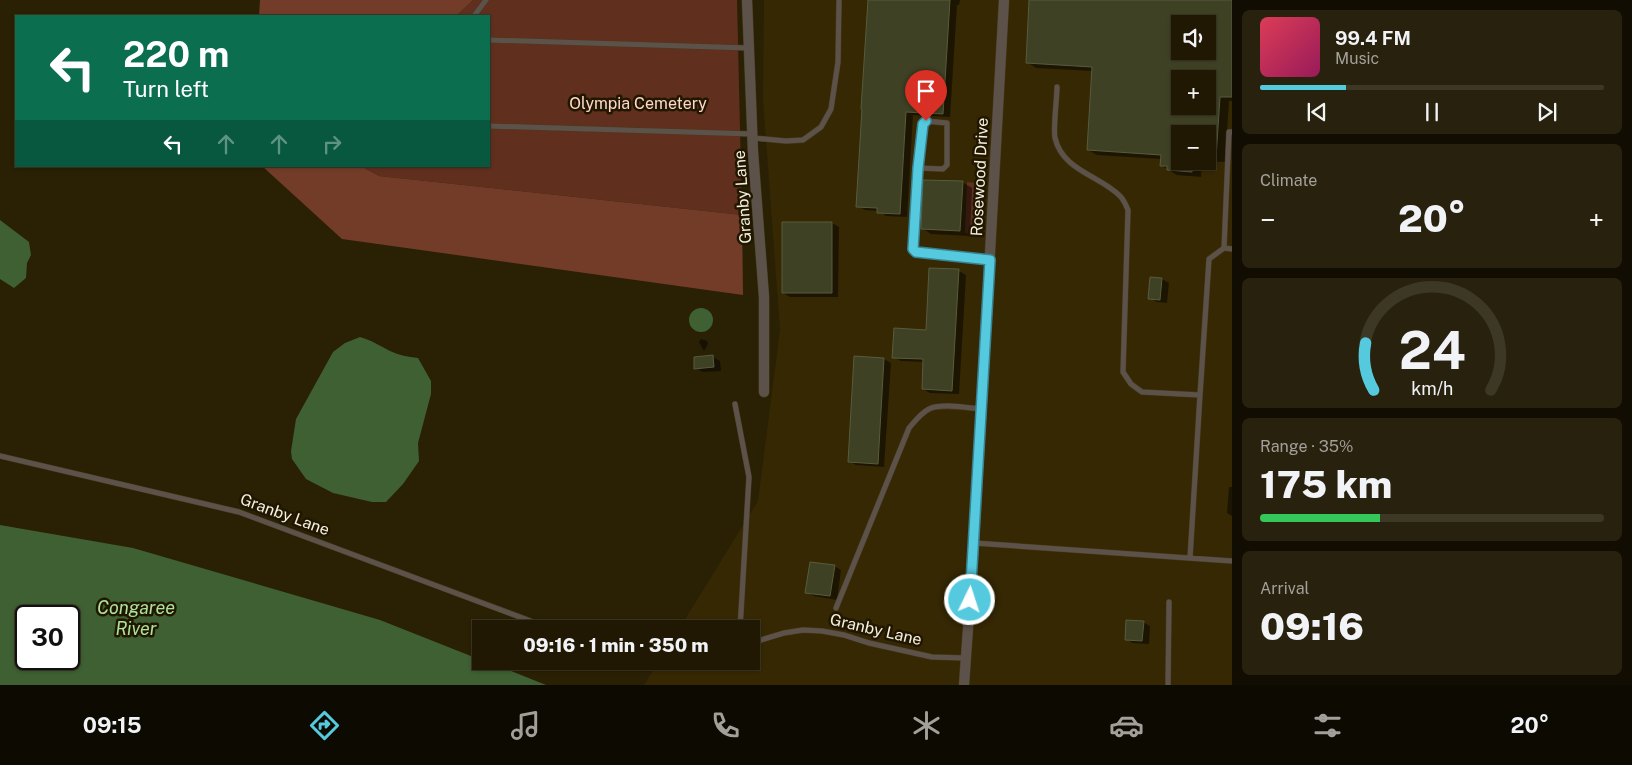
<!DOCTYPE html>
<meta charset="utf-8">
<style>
:root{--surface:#201803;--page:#28210d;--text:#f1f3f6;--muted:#a2a09a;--line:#3d3725;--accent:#55cadf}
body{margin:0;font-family:"Public Sans",sans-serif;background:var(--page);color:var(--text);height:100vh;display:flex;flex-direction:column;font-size:19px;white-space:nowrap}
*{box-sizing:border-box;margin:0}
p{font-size:16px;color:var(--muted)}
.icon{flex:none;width:28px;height:28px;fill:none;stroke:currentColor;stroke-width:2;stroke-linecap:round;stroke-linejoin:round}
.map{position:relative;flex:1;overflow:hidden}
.side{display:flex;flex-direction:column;gap:10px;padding:10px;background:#120d02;width:400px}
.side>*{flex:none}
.banner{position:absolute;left:15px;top:15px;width:475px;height:152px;border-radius:0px;box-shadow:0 1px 4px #0004,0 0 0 1px var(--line);background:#0b6e4f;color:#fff;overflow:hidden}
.buttons{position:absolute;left:1171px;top:15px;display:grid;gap:10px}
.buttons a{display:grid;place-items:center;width:45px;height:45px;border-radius:0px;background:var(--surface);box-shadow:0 1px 4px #0004,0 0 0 1px var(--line);font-size:25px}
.speed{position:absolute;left:15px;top:605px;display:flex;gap:10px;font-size:25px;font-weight:700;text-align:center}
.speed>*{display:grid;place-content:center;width:65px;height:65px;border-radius:50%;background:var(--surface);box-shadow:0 1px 4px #0004,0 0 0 1px var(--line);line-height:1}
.speed .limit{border:2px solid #111;border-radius:8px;background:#fff;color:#111}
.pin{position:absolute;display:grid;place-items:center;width:42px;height:42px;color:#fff;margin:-51px -21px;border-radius:50% 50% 50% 0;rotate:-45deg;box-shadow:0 0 5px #0007}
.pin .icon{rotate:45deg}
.me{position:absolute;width:55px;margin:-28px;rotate:4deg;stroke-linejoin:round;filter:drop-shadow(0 0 4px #0008)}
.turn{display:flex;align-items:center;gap:18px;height:105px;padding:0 25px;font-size:22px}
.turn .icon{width:65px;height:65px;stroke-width:2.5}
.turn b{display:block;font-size:35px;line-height:42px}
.lanes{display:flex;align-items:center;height:48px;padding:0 25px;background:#0003;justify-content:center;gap:25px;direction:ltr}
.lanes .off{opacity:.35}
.big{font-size:38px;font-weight:800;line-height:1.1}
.side .tile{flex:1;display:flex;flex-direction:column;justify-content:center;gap:8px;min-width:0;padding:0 18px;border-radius:8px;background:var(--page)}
.side .dial{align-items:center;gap:0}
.dial svg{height:130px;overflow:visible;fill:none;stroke:var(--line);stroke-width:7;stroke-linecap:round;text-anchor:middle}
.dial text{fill:var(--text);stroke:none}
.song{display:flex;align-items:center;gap:15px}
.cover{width:60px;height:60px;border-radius:8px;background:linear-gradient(135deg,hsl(350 70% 55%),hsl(330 70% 35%))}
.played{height:5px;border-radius:2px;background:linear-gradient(90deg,var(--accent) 25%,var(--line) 25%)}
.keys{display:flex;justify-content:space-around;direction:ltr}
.heat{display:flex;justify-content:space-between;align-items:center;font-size:28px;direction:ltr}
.charge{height:8px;border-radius:4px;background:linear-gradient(90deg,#34c759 35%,var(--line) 0)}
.trip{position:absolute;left:472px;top:620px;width:288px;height:50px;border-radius:0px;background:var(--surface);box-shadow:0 1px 4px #0004,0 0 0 1px var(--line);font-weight:800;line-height:50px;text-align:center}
.menu{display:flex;height:80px;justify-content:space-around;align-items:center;background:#0d0a01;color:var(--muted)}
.menu .icon{width:35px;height:35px}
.menu .selected{color:var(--accent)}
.menu b{font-size:22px;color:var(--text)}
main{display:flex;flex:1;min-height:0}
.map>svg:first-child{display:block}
.built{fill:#362803;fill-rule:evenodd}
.green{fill:#602f1e}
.forest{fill:#733c29}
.water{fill:#3e6032;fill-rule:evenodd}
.shadow{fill:#0007;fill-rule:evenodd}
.building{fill:#3e4124;stroke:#585b3d;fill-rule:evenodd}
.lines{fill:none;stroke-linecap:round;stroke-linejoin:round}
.lane-casing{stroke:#473d23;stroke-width:6}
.street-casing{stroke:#473d23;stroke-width:11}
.lane{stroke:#5d5249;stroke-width:5}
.street{stroke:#5d5249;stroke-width:10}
.route-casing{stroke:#378391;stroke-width:12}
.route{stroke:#55cadf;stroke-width:9}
.labels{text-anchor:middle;stroke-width:5;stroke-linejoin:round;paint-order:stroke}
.park-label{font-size:16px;fill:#fdd8cb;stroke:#211700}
.street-label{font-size:16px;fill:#f6f0df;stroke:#211700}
.water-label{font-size:18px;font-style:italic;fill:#ade49b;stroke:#211700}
</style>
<main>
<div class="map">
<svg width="1232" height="685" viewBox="0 0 1232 685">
<rect width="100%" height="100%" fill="#2a2004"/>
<path class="built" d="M764 0H1232V685H644L659 661H751V629H679L758 501 780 330 763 99ZM1180 24H1208V51H1180ZM1180 79H1208V106H1180ZM1180 134H1208V161H1180Z"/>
<path class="green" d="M473 0H737L742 215 379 176 361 166H489V16H456Z
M967 182 977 183 975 234 965 233Z"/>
<path class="forest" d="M260 0H473L456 16H259Z
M262 166H361L379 176 742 215 743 295 342 239Z"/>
<path class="water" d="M0 220 29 242 31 255 27 263 26 278 14 288 0 279Z
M689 320a12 12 0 1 1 24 0a12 12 0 1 1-24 0Z
M360 337C373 341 378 345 390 351 399 355 408 357 418 358L431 381V394L418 443 419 461 403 484 386 502H372L333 493 306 479 292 459 291 451 296 419 333 352 345 343Z
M0 525 133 548 380 620 481 660V661H486L546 685H0ZM69 616V659H26V616Z"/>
<path class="shadow" d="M869 0H960L959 5H957L950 117 913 115 907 217 886 216 879 211 865 210 858 206Z
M1031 0H1232V101H1229L1225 162 1204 161H1208V134H1180V161H1202L1201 177 1177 175 1161 165V159L1097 155 1088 150 1093 71 1036 68 1027 62ZM1180 24H1208V51H1180ZM1180 79H1208V106H1180Z
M962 182 972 188 970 236 931 234 922 228Z
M832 223 839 227 838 297H790L783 293Z
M959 271 966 275 959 394 930 393 923 389 924 362 901 361 894 357 927 331Z
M1162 279 1169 283 1167 303 1157 302 1150 298Z
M701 339 707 341 708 344 704 351 699 342Z
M713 357 720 361 721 371 703 372 696 368Z
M884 359 891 363 884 467 856 465 849 461Z
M1229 487H1232V516L1227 513Z
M834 566 841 570 837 600 814 596 807 592Z
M1143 622 1150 626 1149 644 1133 643 1126 639Z"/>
<path class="building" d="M868 0H950L943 114 906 112 900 214 877 213V208L856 207 862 109H861Z
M1029 0H1232V97H1220L1216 158 1208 157V134H1180V161H1192V172L1167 170V166H1160L1161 155 1087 150 1092 67 1026 63ZM1180 24H1208V51H1180ZM1180 79H1208V106H1180Z
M923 180 963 181 960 231 921 229Z
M782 222H832V293H782Z
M929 268 959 269 952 391 922 389 923 359 892 358 894 328 926 330Z
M1150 277 1162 278 1160 300 1148 299Z
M713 355 714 367 694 369V357Z
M854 356 884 358 878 464 848 462Z
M810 562 835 565 830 596 805 593Z
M1126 620 1144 621 1142 641 1125 640Z"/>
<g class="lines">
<defs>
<path id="lane" d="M474 16 486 0
M489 40 749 48
M1057 87C1057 98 1053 129 1055 138 1063 171 1099 175 1120 196 1124 200 1126 205 1128 210L1123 372 1131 384 1142 392 1200 395
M489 126 753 134
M753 138 786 141 803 140 821 127 831 109 838 62 839 0
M918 168 943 169 947 165V123L925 121 923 124 918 168 914 251 989 260
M1224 248 1232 249
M735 404 749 477 740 629
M0 456 239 512 552 629
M974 543 1232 561
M1190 558 1200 395 1209 259 1224 248 1229 132H1232
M836 608 909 428C915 421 921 413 929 409 941 403 968 408 981 409
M751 643 784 633 803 630 822 631 844 635 869 643 932 657 965 658
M1168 685 1169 602"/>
<path id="street" d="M747 0 753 152 764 297V392
M964 685 974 543 1004 0"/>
</defs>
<use href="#lane" class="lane-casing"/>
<use href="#street" class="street-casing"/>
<use href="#lane" class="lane"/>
<use href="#street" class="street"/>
</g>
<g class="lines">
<defs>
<path id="route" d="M926 121 923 124 918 168 913 249 916 252 990 260 970 600"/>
</defs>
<use href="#route" class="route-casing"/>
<use href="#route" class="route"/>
</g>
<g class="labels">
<g class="park-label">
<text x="638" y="109">Olympia Cemetery</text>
</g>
<g class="street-label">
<text transform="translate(979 177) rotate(-87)" y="6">Rosewood Drive</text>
<text transform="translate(742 197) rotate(-94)" y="6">Granby Lane</text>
<text transform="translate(285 514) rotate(20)" y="6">Granby Lane</text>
<text transform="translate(876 629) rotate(13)" y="6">Granby Lane</text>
</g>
<g class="water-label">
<text x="136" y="614">Congaree<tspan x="136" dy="21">River</tspan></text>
</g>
</g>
</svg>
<div class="buttons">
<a><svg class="icon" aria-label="sound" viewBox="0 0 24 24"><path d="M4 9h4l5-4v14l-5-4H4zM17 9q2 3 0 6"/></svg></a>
<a>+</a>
<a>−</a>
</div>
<div class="speed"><div class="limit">30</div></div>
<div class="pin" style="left:926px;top:121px;background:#d93025"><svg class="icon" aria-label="arrive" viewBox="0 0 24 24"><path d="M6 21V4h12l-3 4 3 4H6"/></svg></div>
<svg class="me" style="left:970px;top:600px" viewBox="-20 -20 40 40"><circle r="17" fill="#55cadf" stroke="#fff" stroke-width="3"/><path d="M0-11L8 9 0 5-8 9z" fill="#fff"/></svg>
<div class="trip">09:16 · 1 min · 350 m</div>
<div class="banner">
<div class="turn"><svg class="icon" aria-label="left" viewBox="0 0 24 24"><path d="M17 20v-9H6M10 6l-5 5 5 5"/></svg><div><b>220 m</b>Turn left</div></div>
<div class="lanes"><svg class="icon" aria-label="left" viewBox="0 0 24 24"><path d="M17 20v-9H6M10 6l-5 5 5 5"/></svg><svg class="icon off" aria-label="ahead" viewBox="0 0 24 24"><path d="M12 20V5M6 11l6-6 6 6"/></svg><svg class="icon off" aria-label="ahead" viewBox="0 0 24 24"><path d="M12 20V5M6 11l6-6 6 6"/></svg><svg class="icon off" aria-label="right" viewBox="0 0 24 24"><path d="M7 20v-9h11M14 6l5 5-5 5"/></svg></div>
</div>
</div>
<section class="side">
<div class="tile">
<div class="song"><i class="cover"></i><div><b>99.4 FM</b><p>Music</p></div></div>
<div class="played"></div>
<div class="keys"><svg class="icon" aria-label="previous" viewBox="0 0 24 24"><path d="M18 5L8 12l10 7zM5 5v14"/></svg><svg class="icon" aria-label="pause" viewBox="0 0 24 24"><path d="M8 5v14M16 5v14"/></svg><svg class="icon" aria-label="next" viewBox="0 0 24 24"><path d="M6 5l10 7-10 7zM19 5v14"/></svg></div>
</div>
<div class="tile"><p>Climate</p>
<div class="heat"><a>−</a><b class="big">20°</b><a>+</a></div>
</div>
<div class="tile dial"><svg viewBox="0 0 100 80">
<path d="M14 69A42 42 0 1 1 86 69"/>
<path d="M14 69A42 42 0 0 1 9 40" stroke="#55cadf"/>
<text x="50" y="56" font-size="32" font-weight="700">24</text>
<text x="50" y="72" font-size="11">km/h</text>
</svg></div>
<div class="tile"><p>Range · 35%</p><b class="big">175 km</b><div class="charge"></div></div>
<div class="tile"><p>Arrival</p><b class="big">09:16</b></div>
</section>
</main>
<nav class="menu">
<b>09:15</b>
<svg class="icon selected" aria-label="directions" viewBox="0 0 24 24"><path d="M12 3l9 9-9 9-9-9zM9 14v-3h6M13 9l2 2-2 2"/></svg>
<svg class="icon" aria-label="music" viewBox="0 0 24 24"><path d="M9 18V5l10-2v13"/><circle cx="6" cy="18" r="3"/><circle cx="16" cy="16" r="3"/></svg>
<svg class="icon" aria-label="phone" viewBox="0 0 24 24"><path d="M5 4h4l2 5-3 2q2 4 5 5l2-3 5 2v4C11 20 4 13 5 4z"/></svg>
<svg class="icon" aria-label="climate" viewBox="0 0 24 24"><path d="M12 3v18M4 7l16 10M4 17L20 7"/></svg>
<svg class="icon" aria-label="car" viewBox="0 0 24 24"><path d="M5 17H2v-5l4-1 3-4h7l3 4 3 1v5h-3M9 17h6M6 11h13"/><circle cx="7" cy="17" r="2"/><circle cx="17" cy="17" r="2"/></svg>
<svg class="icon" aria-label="filters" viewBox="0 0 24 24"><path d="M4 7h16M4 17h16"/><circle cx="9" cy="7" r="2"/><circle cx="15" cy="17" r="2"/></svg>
<b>20°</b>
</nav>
